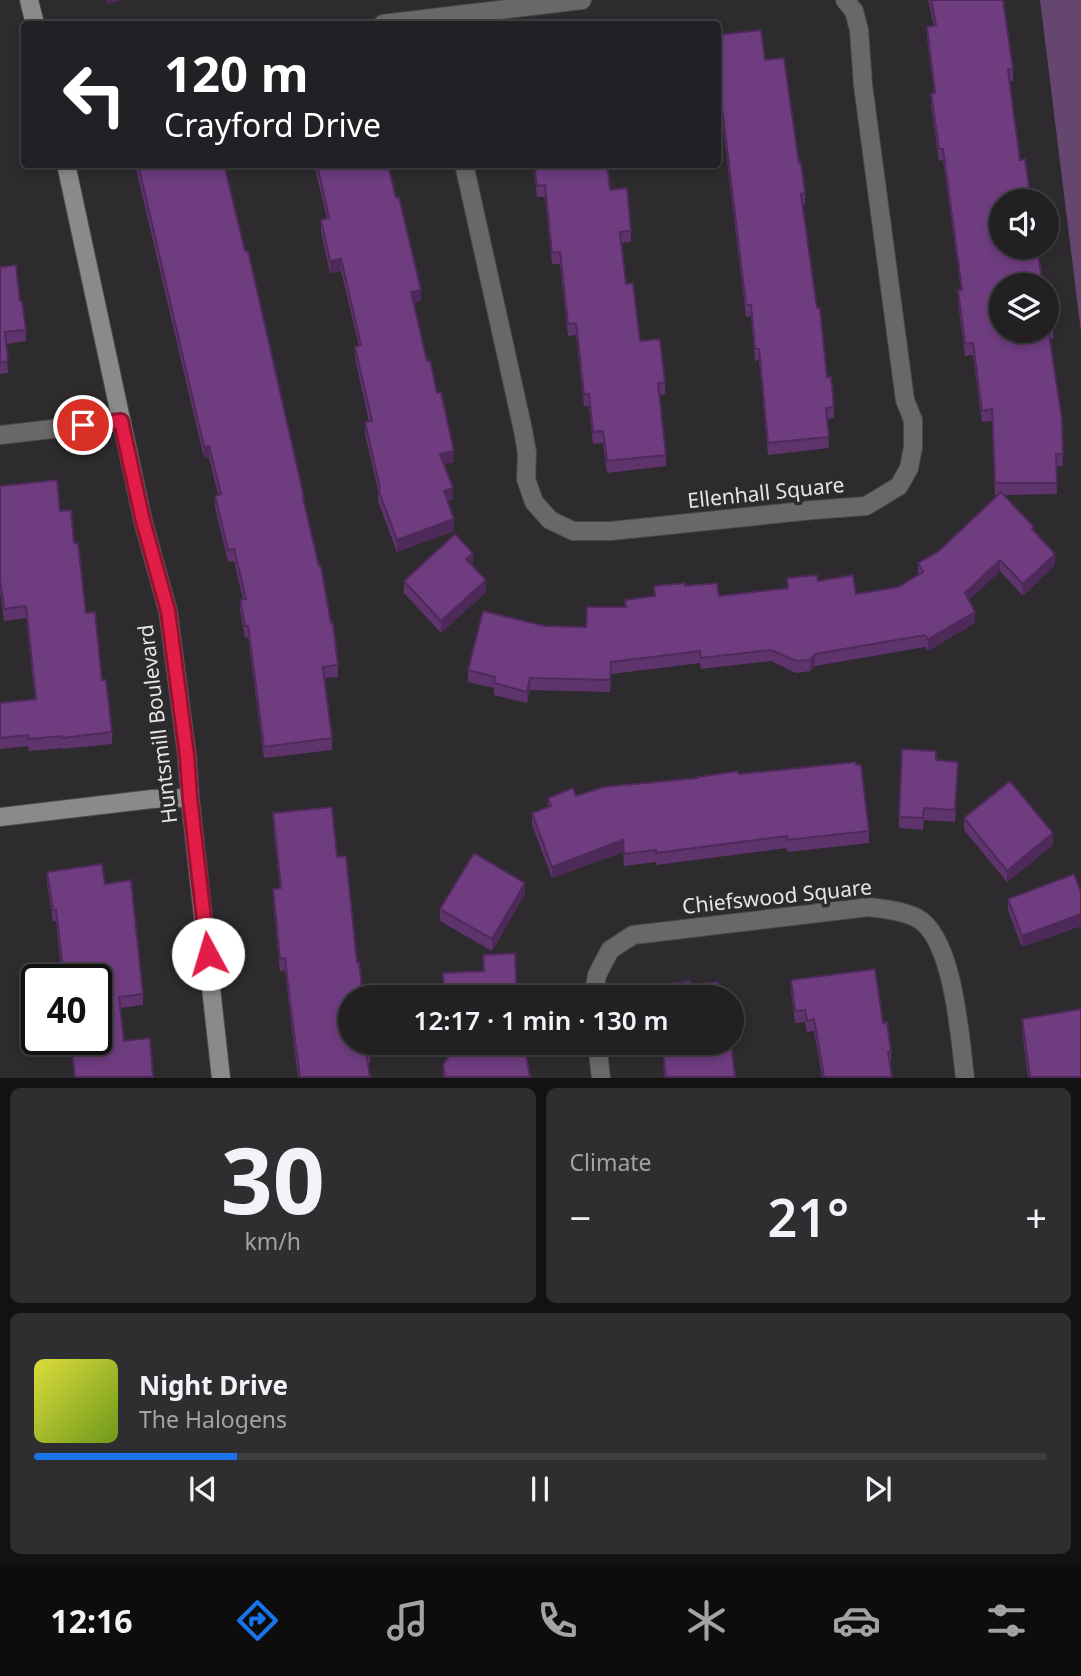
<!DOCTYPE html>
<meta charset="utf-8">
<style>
:root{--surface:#222022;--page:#2e2d2f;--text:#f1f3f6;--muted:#a2a3a5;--line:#3f3e40;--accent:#1a73e8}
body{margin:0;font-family:"Noto Sans",sans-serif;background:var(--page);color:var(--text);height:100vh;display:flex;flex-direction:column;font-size:26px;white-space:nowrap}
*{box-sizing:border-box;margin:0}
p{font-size:23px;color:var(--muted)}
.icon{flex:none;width:38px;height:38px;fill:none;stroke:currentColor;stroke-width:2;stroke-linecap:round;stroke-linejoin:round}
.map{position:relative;height:1078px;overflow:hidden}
.panel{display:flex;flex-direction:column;gap:10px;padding:10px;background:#131213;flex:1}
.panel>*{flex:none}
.guide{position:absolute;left:21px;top:21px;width:700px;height:147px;border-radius:7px;box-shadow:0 4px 10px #0003,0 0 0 2px var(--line);background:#202124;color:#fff;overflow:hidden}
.buttons{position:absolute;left:989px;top:189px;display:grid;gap:14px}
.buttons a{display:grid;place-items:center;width:70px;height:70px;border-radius:50%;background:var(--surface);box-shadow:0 4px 10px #0003,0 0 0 2px var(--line);font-size:35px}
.speed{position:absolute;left:21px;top:964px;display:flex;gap:14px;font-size:35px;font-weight:700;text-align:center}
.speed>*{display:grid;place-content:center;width:91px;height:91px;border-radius:50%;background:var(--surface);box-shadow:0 4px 10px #0003,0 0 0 2px var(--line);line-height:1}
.speed .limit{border:4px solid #111;border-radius:10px;background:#fff;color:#111}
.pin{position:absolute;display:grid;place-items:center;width:60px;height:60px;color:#fff;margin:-30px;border:4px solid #fff;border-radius:50%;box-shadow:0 2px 7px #0007}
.me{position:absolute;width:77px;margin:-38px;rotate:354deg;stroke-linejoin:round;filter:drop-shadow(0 0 5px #0008)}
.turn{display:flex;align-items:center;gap:24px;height:147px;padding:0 28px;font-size:32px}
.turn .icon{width:91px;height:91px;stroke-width:2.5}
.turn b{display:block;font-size:49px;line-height:60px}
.big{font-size:52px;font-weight:600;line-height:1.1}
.panel .tile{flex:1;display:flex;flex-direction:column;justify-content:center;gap:10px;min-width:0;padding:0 24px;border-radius:10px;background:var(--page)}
.panel .dial{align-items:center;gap:0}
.dial b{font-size:91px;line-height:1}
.song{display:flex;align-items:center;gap:21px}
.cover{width:84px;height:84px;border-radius:10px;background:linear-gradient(135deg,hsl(60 70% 55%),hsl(80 70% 35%))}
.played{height:7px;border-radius:4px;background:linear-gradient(90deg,var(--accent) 20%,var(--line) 20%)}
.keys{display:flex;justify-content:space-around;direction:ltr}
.heat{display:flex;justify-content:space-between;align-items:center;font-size:38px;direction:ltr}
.panel .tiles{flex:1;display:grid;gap:10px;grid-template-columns:1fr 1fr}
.tile:last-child{grid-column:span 2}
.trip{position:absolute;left:338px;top:985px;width:406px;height:70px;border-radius:35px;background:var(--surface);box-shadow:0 4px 10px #0003,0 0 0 2px var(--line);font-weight:600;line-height:70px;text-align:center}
.menu{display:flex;height:112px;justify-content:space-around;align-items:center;background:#0e0d0e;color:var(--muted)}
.menu .icon{width:49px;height:49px}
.menu .on{color:var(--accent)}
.menu b{font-size:32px;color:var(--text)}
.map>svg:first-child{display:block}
.green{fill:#64466e}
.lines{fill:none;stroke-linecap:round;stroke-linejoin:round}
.street-casing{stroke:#4b494b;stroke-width:20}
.secondary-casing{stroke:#4b494b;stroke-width:20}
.street{stroke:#676968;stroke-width:18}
.secondary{stroke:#898b8a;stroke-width:18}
.wall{fill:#5f346d}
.shaded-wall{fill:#4d2a59}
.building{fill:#6e3c7f;stroke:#4d2a59;stroke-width:2}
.route-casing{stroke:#92132f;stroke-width:18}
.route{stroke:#e11d48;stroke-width:12}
.labels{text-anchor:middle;stroke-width:7;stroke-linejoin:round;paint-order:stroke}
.street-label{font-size:21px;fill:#e6e5e6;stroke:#2d2b2d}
</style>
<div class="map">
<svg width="1081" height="1078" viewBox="0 0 1081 1078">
<rect width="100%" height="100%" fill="#2d2b2d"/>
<path class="green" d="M1040 0H1081V332Z"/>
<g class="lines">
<defs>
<path id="street" d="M383 24 582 0
M464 164 523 430 527 453 526 479 534 502 550 520 573 531H611L813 510 866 506 899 486 909 468 913 447V420L905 400 863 85 859 30 854 11 845 0
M0 435 121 421
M593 998 597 975 610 950 633 935 869 907C885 909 903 911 917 918 954 938 960 1039 965 1078
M597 1043 601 1078"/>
<path id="secondary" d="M29 0 35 24
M66 164 143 521 168 611 187 756 190 798 221 1078
M0 817 152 799 190 798"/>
</defs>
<use href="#street" class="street-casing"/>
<use href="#secondary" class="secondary-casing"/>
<use href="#street" class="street"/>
<use href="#secondary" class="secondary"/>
</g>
<path class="wall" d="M928 0H1004L1013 69V81H1009L1001 331 1046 292 1053 327V339H1050L1062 419 1063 466H1056L1057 494 1004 495 1034 532 1055 565 1023 596 1000 571 969 600 975 623 928 651 925 647 815 666 810 671 796 673 771 661 701 669 700 663 611 674 610 692 530 690 527 703 494 695V688L468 682V670L545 626 586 627 625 607V600L654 596V586H685L719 596 787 588V578L818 581 856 594 898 587 918 575V563L939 551 998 495H995L992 421 982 422 973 355 965 356 958 302V290H961L943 160 939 161 931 105V94L934 93 927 38V27L934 26Z
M718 35 765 60 799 163 805 193V205H803L817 308 827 377 834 407V418L827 419 829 448 768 455 759 360 755 361 751 316 746 317 720 103H718Z
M135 164H224L304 504 338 665V677L324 678 332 738V750L264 758 248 637 245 638 240 611V600L243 599 234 561 228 562 215 507V496L218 495 209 457 204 458Z
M314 164H379L421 301 413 303 427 361 437 393 454 462 444 464 453 499 447 501 454 531 397 552 378 501V490L365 434V422H369L355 358V347L359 346 341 271 330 273 321 232V220L327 219Z
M533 164H607L610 190 631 231V242L621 243 626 284 640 341 665 383V394L660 395 666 455V466L607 473 603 443 593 444 589 406H584L576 335 568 336 560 264H552L545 197H537Z
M0 267 20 301 26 330V341L6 344 8 373 0 374Z
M0 486 60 511 74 543 86 613 102 680 112 732V744L62 749V748L29 751 28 746 0 749V703L35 699 26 618 4 621 0 591Z
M473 564 472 565 486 592 441 633 404 593V581Z
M936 760 958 773 955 822 924 820 923 830 899 828V817Z
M739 774 869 831V843L787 852V848L656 865V862L624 866 623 852 552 878 532 825V813L548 807V798L576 796Z
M273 813 337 857 357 962 370 1051V1063H368L370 1077H298L291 1023 285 970 280 971 273 901V889L280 888 273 825Z
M964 818 1053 845 1007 882 964 830Z
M47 872 105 884 143 994V1005L120 1008 124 1041 153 1077H74L70 1040H96L62 977 56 921 53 922 47 883Z
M1081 892V926L1022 947 1008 910V899Z
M525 894 492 951 440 921V909Z
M791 980 883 1023 891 1052V1063L890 1064 892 1077H822L814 1031 807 1032 805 1022 795 1023 791 992Z
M1022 1019 1081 1077H1028L1022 1030Z
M450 1043H524L530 1077H443V1065L452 1053Z
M664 1043H731L735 1077H664L663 1056 666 1055Z"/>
<path class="shaded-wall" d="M107 0H122L107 4Z
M341 259V271L330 273V261Z
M421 290V301L411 304V292Z
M209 446V457L204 458V447Z
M454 451V462L440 465V454Z
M453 488V499L444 503V491Z
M454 519V531L397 552V540Z
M473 553V564L466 571V559Z
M1055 554V565L1023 596V584Z
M1000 560V571L965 604V593Z
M486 580V592L441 633V621Z
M975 612V623L928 651V639Z
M815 654V666L810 671V660Z
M530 678V690L527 703V692Z
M1053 833V845L1007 882V871Z
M623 840V852L552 878V867Z
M525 883V894L492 951V939Z
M1081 914V926L1022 947V936Z"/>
<path class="building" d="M931 0H1003L1013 69 1008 70 1020 160 1025 159 1031 201H1001V247H1037L1043 285H1001V331H1046V292H1048L1053 327 1048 328 1062 419 1063 454H1056L1057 483H995L992 409 982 411 973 343 965 344 958 290H962L943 149H939L931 94 935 93 927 27 936 25Z
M761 30 765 60 784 58 799 163H801L805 193 801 194 817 308H820L827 377H831L834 407 826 408 829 437 768 443 759 349H755L751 305H746L720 91H718V35Z
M138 164H224L245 251H248L257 290 304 497 303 498 319 566H321L331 623H333L338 665 323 667 332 738 264 747 248 626H245L240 600 246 599 234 549 228 550 215 496 221 494 209 446 204 447Z
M317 164H379L380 167 388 165 396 198 399 197 421 290 411 292 427 361 430 360 437 393 441 392 454 451 440 454 453 488 444 491 454 519 397 540 378 489 380 488 365 422 372 421 355 347 361 345 341 259 330 261 321 220 329 218Z
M534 164H607L610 190 627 188 631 231 620 232 626 284 633 283 640 341 660 339 665 383H658L666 455 607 461 603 431 593 432 589 394 584 395 576 323 568 324 560 252 552 253 545 185 537 186Z
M16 265 20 301H22L26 330 5 332 8 361 0 363V267Z
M57 480 60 511 71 510 74 543H78L86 613 95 612 102 680H106L112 732 62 738V736L29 739 28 735 0 738V703L36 699 26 606 4 609 0 579V486Z
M1001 492 1034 527 1032 529 1055 554 1023 584 1000 560 965 593 975 612 928 639 925 635 815 654 810 660 796 661 771 650 701 658 700 651 611 662 610 680 530 678 527 692 494 683 495 677 468 670 483 611 545 626 586 627 587 607H626L625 600 655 596 654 586 685 583V586L717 583 719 596 788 588 787 578 817 575 818 581 853 575 856 594 898 587 923 572 918 563 939 551Z
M455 534 473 553 466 559 486 580 441 621 404 581Z
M902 749 936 751V760L958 762 955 810 924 808 923 818 899 817Z
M856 762V765H861L869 831 787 840V836L656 853V850L624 854 623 840 552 867 532 813 551 806 548 798 573 788 576 796 603 787 697 778V777L738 771 739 774Z
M1010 781 1053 833 1007 871 964 818Z
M332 807 337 857 346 856 357 962H359L363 998H350V1043H369L370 1051H366L370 1077H300L291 1011 285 958 280 959 273 889 281 888 273 813Z
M474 853 525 883 492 939 440 909Z
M102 864 105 884 131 880 143 994 119 997 124 1041 150 1038 153 1077H75L71 1040H96V980H60L59 977H64L56 910H53L47 872Z
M1074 874 1081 892V914L1022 936 1008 899Z
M515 953 517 998H444L443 973 484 971 483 955Z
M875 969 883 1023 887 1022 891 1052H888L892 1077H824L814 1019 807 1021 805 1010 795 1011 791 980Z
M690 981 691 985 718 982 720 998H659L658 986Z
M1081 1009V1077H1030L1022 1019Z
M452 1043H524L530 1077H445L443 1065 453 1050Z
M666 1043H731L735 1077H666L663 1056 668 1055Z"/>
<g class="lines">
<defs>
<path id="route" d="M83 425 121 421 143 521 168 611 187 756 190 798 208 954"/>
</defs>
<use href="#route" class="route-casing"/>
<use href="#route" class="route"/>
</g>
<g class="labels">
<g class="street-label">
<text transform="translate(766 493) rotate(-6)" y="7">Ellenhall Square</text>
<text transform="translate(158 724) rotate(-97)" y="7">Huntsmill Boulevard</text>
<text transform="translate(777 897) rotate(-6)" y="7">Chiefswood Square</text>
</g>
</g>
</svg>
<div class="buttons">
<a><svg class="icon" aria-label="sound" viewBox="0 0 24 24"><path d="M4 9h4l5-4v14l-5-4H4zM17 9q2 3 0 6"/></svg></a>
<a><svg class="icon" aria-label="layers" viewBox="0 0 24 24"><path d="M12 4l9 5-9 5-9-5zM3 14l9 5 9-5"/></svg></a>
</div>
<div class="speed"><div class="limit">40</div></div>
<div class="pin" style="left:83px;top:425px;background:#d93025"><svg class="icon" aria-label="arrive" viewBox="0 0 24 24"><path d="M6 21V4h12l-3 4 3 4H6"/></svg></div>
<svg class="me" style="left:208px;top:954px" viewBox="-20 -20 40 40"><circle r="19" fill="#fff"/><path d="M0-13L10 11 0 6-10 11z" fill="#e11d48"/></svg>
<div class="trip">12:17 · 1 min · 130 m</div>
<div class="guide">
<div class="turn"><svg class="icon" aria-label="left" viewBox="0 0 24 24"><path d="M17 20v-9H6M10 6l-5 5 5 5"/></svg><div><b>120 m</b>Crayford Drive</div></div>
</div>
</div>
<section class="panel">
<div class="tiles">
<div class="tile dial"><b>30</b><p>km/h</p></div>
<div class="tile"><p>Climate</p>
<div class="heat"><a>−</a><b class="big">21°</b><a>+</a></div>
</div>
<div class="tile">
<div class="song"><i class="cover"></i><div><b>Night Drive</b><p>The Halogens</p></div></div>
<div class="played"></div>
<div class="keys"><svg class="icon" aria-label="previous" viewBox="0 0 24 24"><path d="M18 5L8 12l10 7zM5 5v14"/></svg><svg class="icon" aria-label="pause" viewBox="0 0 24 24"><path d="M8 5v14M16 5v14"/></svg><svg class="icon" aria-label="next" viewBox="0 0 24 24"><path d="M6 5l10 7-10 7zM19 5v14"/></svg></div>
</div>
</div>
</section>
<nav class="menu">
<b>12:16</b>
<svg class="icon on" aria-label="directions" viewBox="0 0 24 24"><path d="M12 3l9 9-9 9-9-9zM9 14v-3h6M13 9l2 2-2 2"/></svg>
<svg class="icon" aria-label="music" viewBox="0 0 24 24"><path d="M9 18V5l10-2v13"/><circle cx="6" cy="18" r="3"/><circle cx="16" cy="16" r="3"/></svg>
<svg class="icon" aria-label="phone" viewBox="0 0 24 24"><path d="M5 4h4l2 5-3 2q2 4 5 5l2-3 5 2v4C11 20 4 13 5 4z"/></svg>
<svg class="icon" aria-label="climate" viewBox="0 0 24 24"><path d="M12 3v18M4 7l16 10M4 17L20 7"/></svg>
<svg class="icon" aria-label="car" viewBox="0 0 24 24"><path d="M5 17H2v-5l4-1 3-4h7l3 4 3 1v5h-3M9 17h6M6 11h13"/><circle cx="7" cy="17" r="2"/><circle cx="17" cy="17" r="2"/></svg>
<svg class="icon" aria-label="filters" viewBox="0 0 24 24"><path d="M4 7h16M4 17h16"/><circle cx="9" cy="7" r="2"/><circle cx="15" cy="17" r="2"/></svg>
</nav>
